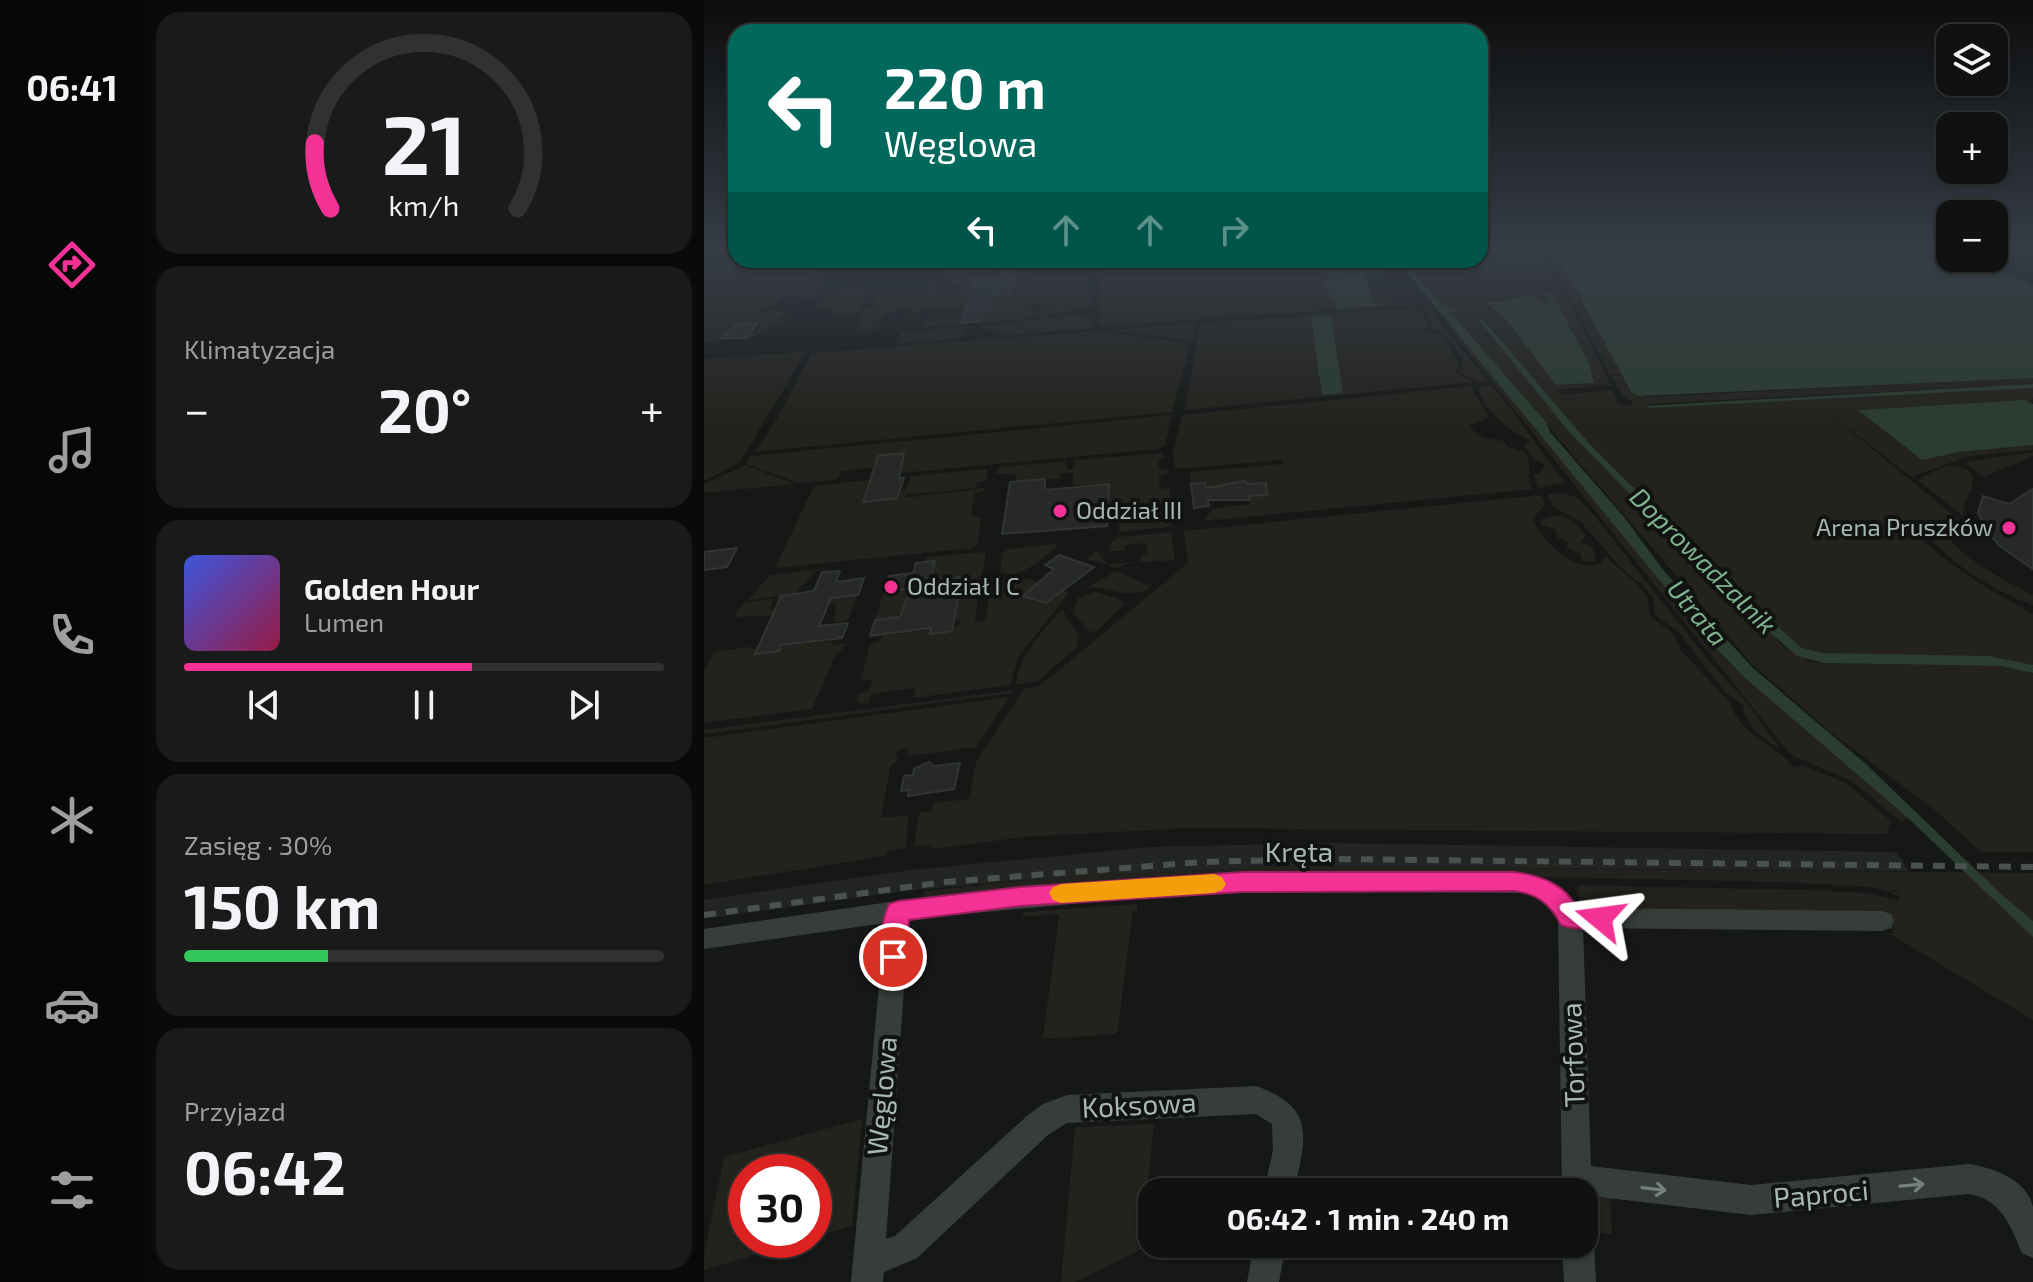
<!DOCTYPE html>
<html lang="pl">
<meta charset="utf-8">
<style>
:root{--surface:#101211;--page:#191b1a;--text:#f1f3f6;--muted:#9c9e9f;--line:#303231;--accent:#f43194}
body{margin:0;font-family:"Exo 2",sans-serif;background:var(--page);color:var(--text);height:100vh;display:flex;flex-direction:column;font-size:30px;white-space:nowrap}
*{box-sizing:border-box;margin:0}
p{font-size:26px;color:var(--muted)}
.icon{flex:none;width:44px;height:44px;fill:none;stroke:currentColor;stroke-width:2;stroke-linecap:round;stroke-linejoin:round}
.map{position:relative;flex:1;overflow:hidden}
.side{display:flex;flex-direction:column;gap:12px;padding:12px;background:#090a09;width:560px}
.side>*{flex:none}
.top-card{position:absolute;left:24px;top:24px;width:760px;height:244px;border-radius:24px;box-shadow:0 2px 6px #0004,0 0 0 2px var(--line);background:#00695c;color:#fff;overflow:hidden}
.buttons{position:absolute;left:1232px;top:24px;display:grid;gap:16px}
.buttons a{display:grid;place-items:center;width:72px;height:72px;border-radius:16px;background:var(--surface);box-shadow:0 2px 6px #0004,0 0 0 2px var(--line);font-size:40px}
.speed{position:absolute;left:24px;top:1154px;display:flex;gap:16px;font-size:40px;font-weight:700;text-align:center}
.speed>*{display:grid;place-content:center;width:104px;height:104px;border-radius:50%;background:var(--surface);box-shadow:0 2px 6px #0004,0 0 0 2px var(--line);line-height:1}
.speed .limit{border:12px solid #d22;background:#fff;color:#111}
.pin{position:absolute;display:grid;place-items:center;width:68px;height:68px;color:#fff;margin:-34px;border:4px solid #fff;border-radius:50%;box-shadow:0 2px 8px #0007}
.me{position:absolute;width:88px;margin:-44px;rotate:286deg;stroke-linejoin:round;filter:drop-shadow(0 0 6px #0008)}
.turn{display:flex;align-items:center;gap:28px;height:168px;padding:0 24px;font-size:36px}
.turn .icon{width:104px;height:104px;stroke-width:2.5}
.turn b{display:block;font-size:56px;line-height:68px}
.lanes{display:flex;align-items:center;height:76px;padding:0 24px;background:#0003;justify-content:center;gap:40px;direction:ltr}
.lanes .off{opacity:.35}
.big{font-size:60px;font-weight:700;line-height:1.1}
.side .widget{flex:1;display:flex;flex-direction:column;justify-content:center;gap:12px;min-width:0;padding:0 28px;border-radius:24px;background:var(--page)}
.side .dial{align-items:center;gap:0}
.dial svg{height:208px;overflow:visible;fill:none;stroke:var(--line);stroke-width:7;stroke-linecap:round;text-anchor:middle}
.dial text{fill:var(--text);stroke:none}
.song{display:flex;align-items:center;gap:24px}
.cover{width:96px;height:96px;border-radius:12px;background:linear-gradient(135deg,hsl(230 70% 55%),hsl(340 70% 35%))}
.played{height:8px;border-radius:4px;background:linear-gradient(90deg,var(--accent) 60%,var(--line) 60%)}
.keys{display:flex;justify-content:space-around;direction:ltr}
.heat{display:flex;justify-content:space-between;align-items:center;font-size:44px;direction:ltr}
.charge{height:12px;border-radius:6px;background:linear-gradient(90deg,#34c759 30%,var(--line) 0)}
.trip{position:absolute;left:434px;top:1178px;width:460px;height:80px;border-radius:24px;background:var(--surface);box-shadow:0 2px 6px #0004,0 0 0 2px var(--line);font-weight:700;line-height:80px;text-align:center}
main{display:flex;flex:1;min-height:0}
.menu{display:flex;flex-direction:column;width:144px;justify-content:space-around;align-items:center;background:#060707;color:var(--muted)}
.menu .icon{width:56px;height:56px}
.menu .active{color:var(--accent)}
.menu b{font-size:36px;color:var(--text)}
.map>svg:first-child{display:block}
.built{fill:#222524}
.green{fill:#23221c;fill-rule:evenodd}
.water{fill:#2b3c30}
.building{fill:#262928;stroke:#303433;stroke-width:2}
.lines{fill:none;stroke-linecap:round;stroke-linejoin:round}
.street{fill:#373d3b;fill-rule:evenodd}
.rail{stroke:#49524e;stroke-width:6;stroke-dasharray:12 10;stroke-linecap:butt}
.oneway{stroke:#75817b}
.route{fill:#f43194;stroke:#9f2060;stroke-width:2}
.slow{fill:#f59e0b}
.poi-dot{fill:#f43194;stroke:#111312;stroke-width:3}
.labels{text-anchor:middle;stroke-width:8;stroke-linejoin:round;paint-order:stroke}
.poi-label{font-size:24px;fill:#a7b8b0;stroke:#111312;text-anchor:start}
.water-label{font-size:26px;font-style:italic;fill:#7eb38e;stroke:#111312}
.near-street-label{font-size:28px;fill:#a7b8b0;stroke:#111312}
</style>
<main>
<nav class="menu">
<b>06:41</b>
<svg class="icon active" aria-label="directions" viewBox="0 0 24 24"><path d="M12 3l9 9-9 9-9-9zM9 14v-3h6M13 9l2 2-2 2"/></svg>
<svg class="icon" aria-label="music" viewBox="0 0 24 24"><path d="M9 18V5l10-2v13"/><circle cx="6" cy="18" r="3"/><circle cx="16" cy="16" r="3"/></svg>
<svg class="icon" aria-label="phone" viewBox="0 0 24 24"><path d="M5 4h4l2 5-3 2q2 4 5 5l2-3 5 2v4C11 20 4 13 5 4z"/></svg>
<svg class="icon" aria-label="climate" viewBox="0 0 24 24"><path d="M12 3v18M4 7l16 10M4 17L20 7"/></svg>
<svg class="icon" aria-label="car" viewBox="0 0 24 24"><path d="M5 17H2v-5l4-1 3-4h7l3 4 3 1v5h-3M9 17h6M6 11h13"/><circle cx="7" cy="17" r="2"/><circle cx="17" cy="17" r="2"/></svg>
<svg class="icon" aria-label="filters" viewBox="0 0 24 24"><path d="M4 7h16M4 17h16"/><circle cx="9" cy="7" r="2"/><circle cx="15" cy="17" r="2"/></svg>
</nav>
<section class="side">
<div class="widget dial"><svg viewBox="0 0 100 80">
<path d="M14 69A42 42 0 1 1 86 69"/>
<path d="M14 69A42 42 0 0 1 8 44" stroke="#f43194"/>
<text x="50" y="56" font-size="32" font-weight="700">21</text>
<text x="50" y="72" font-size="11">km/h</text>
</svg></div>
<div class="widget"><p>Klimatyzacja</p>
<div class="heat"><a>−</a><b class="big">20°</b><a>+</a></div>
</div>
<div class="widget">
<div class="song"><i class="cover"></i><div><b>Golden Hour</b><p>Lumen</p></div></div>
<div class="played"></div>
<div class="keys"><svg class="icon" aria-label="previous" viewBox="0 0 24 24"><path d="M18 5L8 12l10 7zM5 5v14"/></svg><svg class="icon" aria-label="pause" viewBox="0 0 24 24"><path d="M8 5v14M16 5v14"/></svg><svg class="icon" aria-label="next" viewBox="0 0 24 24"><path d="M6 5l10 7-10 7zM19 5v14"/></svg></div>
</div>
<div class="widget"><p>Zasięg · 30%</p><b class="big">150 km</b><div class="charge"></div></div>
<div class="widget"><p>Przyjazd</p><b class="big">06:42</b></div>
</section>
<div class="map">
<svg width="1329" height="1282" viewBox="0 0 1329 1282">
<rect width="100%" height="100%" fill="#161817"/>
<path class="built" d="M628 843 1193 852 1205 871 583 866 342 878 201 891 0 919V900L207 870 446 847Z"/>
<path class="green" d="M776 250H838L907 385 852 390 860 395 905 390 911 394 913 403 926 406 929 402 920 397 907 376H921L941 397 1329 378V384L943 404 942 408 1329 388V399L1325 400 1329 404 1320 400 1155 410 1218 460 1256 452 1329 445V450L1266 456 1207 477 1122 411 1264 527 1237 530C1259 559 1297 579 1329 595V605C1285 590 1239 559 1212 521L1200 522C1237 562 1285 590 1329 614V666L1118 653 1096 647 1085 639 884 442 779 318 738 305 698 260H776ZM847 294 891 378 886 384 852 385 797 315 785 307V301L828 295 835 298 838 305 846 307 842 297Z
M842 250H851L920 374H906Z
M32 257V260H123L108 281 104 282H120L110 298 79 296 72 305 58 307 55 311H83L75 320 82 321 44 338 59 323 26 325 23 329H28L18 341 0 342V262Z
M550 260H621L623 275 654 276 619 280 671 306 666 287H673L689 300 709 305 395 326V270Z
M367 272 384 278 387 308 332 317 333 310H341L349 303 327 304 320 309H331L330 318 218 327 220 321 249 317V319H258V323L277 321 280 312 286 311 287 308H242L204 313V309L182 313 179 319 174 320 177 323 173 330 149 332 161 309 170 308 172 298H167L169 294 208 290V294L224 293 227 281 236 280 233 288 240 289 239 292H252L257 284 238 282 273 278 271 284 330 280 331 276 317 275Z
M157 286 164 289 150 318 128 315 129 310 114 308 125 290Z
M717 307H723L784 381 773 382 755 371 759 361C749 345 747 335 726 329L728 321Z
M713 308 724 321 721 330 739 336 755 362 752 372 769 382 481 410 496 323Z
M758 312 774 319 865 432 1081 648 1107 662 1120 663 1297 666 1329 673V852H1277L1232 811 1129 734 1048 664 747 313Z
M371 314 386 316 388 329 302 335 275 327Z
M492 323 490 341 404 330Z
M263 328 259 338 193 343 197 332Z
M391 331 473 341 486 346 468 412 51 452 72 420 108 353Z
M747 331 755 334 1005 641 1041 678 1205 819 1196 821 1148 781 1087 755Z
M99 352 101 353 36 462 0 481V359Z
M786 384 797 396 861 483 834 488 829 474H835L841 465 830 459 820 446 826 440C805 431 780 411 774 388Z
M769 386 770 393 785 417 765 426 779 438 800 441 803 446 821 453C829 465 821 476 829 489L500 521 508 509 546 504 544 480 502 488 501 483 487 484 486 472 579 464V460L471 469 469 452 478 415Z
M468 415 461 445 452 449 197 473 199 453 174 456 171 467 137 471 134 479 95 483 42 464 46 456Z
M1329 452V456L1280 477 1259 462Z
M457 453 461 458 454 459 455 469H463L464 474 455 476 456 489 465 488 471 519 466 527 415 532V512L391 511 405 484 369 485V473L356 474V479L313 481 312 475 291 473 297 467 361 461 364 470 369 469 371 460Z
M41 465 91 484 0 493V484Z
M1244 465 1265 470C1276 487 1258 496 1259 516L1215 481 1217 477Z
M282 469 283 481 273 482 272 488 202 495 199 498 281 488V491L271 493 267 515 277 518 274 543 269 548 71 568 110 486 165 480 158 502 194 498 197 490H202L207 476Z
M860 493 874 498 893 519 1005 661 1042 701 1076 749C1061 741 1039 723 1039 705L1020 691 975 632 951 615 949 598 939 585 920 571 877 522 849 507 843 494Z
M838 495 841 505 831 515 829 521C841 543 872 575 898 563L899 558 902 557C915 570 936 582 943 598 946 605 944 610 947 617L969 633 976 649 1027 704C1035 735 1073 745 1090 768L1097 765 1142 783 1187 821 1182 834 484 828 319 837 228 849 227 845 210 846 215 813 228 811 230 803 265 799 272 762 320 689 334 686 348 676 484 563 480 531Z
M851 515C866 518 873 523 882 536L876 542 889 546 892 562 877 561V554L862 548 864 543 853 537 851 529 837 525V520Z
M467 532 471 560 425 563 412 568 383 559 393 550 403 565 437 561 438 555 443 554 442 543 421 545V551H405V544L414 537Z
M353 544V547C338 558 314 583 296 571L298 553 304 549Z
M282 552 270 622 281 621 288 577C305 584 322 573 335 584L319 596 341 604 359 591 365 593 314 657 306 685 210 698 211 688 167 694 164 703H155L153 695 165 691 168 679 157 681 165 647 170 642 176 641 178 636 226 630 225 634 249 632 251 626 256 625 257 620H251L254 602 232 604 230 613 171 619 180 592 205 589V592L262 589 264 576 226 580 231 561H222L223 557Z
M125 568 112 571 90 594 44 600 66 575Z
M413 571 447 587C427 603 404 584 382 588Z
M391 592 416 599 421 604 393 631 385 632 369 612 374 598Z
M153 595 144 620 129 622 133 603 78 615 29 617 40 603 70 598 65 610 126 601 127 598Z
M359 611 374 634 373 647 334 681 312 685C314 656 337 635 354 612Z
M129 641 128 645 144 643 131 656 108 709 0 723V671L10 652 46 647 52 649 51 654 76 651 78 646Z
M310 690 308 693 0 734V730Z
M305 697 272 747 203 756 204 748 191 752 194 759 186 767 177 818 204 815 202 848 184 851 180 856 0 885V738Z
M583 866 1329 873V1020L1188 935 1163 933 1188 934 1189 929 886 911 876 903 873 885 1103 890 1163 893 1195 901V896L1187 893 1196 890 1184 891 1169 887 1076 882 799 876 218 899 221 891 342 878Z
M434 904 433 911H429L413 1034 339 1039 355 914 318 917 319 912Z
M158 1119 148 1226 110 1237V1172H42V1240H101L0 1270V1254L20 1157Z
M450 1124 437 1249 371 1282H357L371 1127Z
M914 1194 906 1202 908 1234 885 1232V1206L890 1199Z"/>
<path class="water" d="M851 250H1246V258H1276L1329 285V378L935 396 927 392Z
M621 260H672L680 272 661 276 671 306 632 309 619 280 654 276 623 275Z
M693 260H698L738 305 779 319 884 442 993 551 1096 647 1118 653 1284 656 1329 665V673L1297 666 1120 663 1093 656 1046 616 865 432 774 319 758 312 747 313 842 422 846 432 920 517 960 571 1049 668 1163 765 1298 895 1329 921V937L1205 819 1041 678 1005 641Z
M841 294H848L885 363 890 383 852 385 798 315 782 303 828 295 846 307Z
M627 316 639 393 618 395 607 317Z
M1329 384V388L946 408 939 406Z
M1320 400 1329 404V445L1256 452 1218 460 1154 410Z"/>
<path class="building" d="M248 260H288V270L243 273Z
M301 260 316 261 306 294 289 295 285 311 279 312 277 321 257 323 271 279 296 278Z
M53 323 43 338H19L29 325Z
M200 453 195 478H200L193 498 159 502 174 456Z
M341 479V490L405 484 403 526 298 534 306 482Z
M542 481 543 484 562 483 563 495 545 496 546 500H504L505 506 490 508 487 484 501 483 502 488Z
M1329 489V569L1297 547 1285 534 1274 513 1279 496 1305 504Z
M33 548 23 567 0 570V552Z
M355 555 390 567 342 603 319 596 350 569 341 565Z
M231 561 226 581 258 577 248 631 226 634 227 628 166 636 171 620 196 617 206 589 180 592 185 576 209 573 212 563Z
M136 571 132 582 160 578 154 595 127 598 115 626 144 623 138 638 77 645 75 651 51 654 77 596 110 591 118 572Z
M225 762 230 766 256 763 250 789 204 796 205 790 197 791 200 776 209 775 210 769Z"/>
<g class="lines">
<path class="street" d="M1294 250H1305L1306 251 1301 254Z
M539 873 828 875 863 893 873 908 1178 911 1187 914 1190 921 1187 928 1178 931 879 928 887 1166 1047 1185 1265 1164C1289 1168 1323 1179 1329 1207 1329 1223 1329 1242 1329 1258L1318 1253C1306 1225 1298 1200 1265 1194L1047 1215 887 1196 880 1204V1192H858L854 919 847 907 824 893 539 891 433 898 205 919 182 1239 191 1236 324 1115 339 1104 363 1095 552 1086C614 1108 601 1139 590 1192H560L569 1150 568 1124 552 1114 363 1123 344 1135 213 1258 180 1272 179 1282H147L181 923 0 949V929L213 898 433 878Z
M880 1231 885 1233 890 1244 892 1282H860L858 1244H880Z
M550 1244H582L575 1282H543Z"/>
<path class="rail" d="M0 915 241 882 498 862 627 859 1329 867"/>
</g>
<defs><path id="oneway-shaft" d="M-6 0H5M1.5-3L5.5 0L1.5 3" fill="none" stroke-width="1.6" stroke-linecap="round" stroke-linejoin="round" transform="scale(2)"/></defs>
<g class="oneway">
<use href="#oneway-shaft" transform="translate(1208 1185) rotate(-5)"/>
<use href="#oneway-shaft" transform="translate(950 1189) rotate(7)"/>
</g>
<linearGradient id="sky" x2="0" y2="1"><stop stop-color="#0c0d0d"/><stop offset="0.58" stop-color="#363d47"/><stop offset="1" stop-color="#363d47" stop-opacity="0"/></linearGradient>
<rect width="1329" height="429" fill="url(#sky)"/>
<path class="route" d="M539 872H811C837 876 861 884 873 908L904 911 908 918 904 926C890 930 871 930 857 925 847 905 834 894 811 891L539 892 316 906 205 920 202 957 198 964 189 968 180 964C173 950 178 918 185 904L194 901 316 887Z"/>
<path class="slow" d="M510 874 518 877 522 884 518 890 510 893 357 903 349 900 345 893 349 887 357 884Z"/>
<g class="poi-dot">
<circle cx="356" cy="511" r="8"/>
<circle cx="1305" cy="528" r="8"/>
<circle cx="187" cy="587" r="8"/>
</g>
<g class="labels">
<g class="poi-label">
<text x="372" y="519">Oddział III</text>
<text x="1289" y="536" text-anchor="end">Arena Pruszków</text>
<text x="203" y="595">Oddział I C</text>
</g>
<g class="water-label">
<text transform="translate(999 561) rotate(45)" y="9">Doprowadzalnik</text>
<text transform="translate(993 613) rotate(50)" y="9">Utrata</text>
</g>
<g class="near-street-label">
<text x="595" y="862">Kręta</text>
<text transform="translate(869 1055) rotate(-92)" y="10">Torfowa</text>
<text transform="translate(178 1096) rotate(-85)" y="10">Węglowa</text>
<text transform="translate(435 1105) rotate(-3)" y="10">Koksowa</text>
<text transform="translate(1117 1194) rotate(-5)" y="10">Paproci</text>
</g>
</g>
</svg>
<div class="buttons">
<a><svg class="icon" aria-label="layers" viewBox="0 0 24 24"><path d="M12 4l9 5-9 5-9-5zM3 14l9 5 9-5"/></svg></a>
<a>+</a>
<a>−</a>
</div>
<div class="speed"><div class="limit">30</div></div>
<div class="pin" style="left:189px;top:957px;background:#d93025"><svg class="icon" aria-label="arrive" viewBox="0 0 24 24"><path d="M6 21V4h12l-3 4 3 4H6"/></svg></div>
<svg class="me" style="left:896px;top:918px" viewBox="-20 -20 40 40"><path d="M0-17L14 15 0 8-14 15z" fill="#f43194" stroke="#fff" stroke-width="4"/></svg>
<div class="trip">06:42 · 1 min · 240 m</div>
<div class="top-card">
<div class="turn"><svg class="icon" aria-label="left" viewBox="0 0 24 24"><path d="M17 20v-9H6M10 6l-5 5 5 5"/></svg><div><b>220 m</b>Węglowa</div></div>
<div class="lanes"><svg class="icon" aria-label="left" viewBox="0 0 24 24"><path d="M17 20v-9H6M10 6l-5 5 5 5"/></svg><svg class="icon off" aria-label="ahead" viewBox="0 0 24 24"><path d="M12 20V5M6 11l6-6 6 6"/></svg><svg class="icon off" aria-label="ahead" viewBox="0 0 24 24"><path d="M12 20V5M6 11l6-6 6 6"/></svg><svg class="icon off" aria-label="right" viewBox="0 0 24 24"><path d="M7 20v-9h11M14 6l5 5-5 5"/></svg></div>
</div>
</div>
</main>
